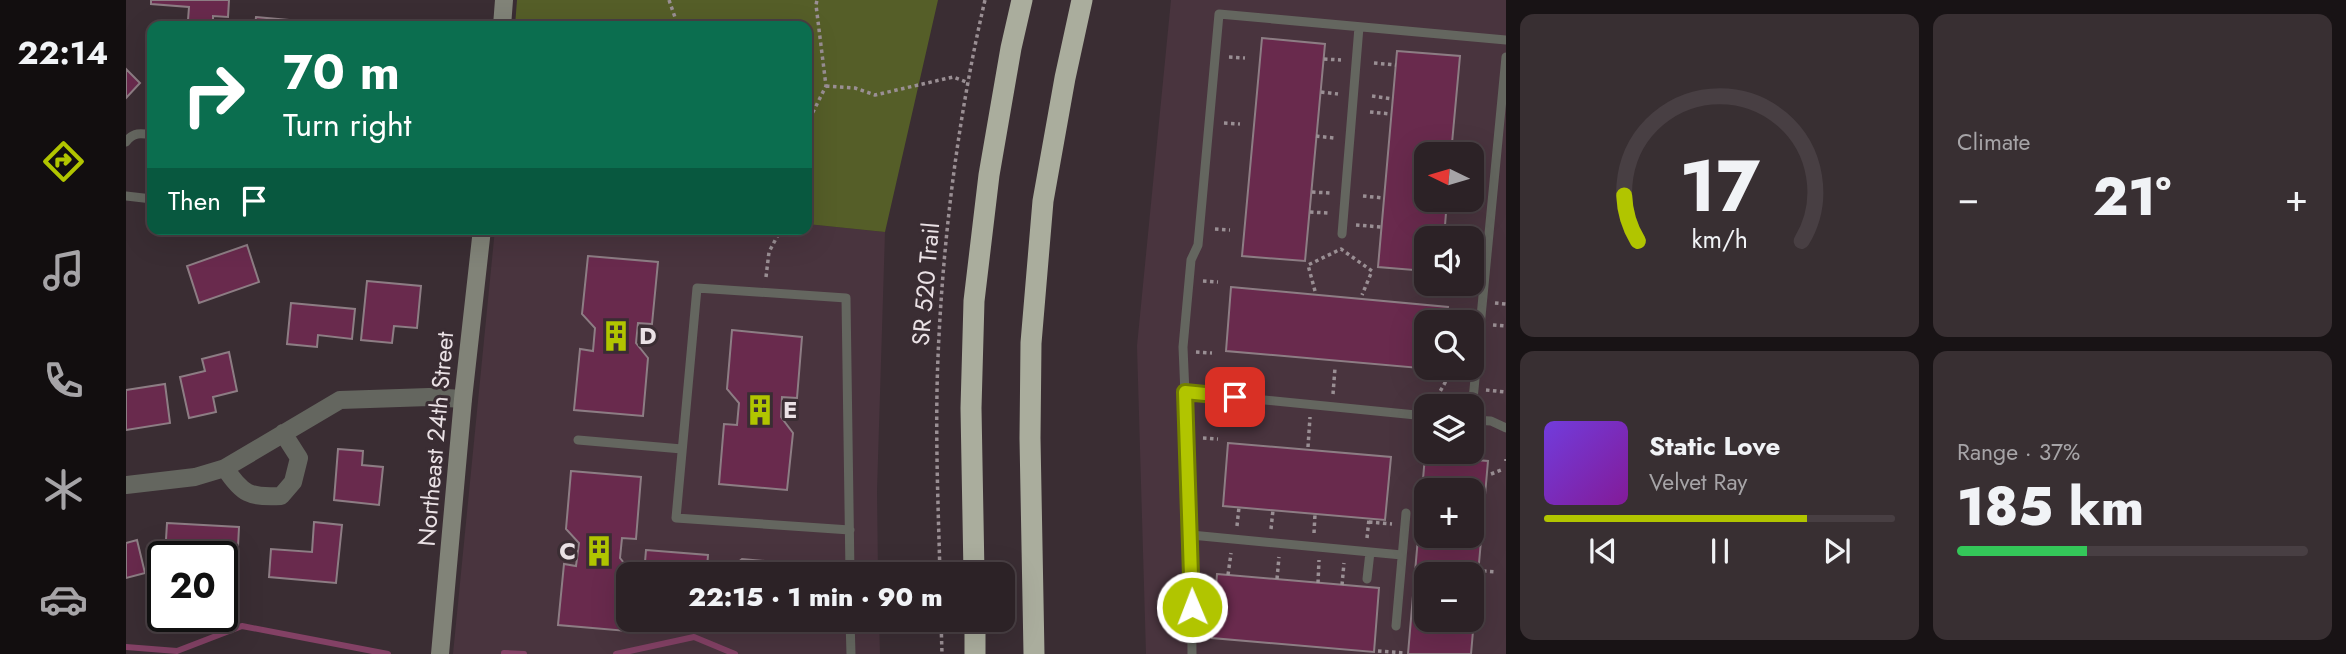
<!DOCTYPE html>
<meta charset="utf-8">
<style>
:root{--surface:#2c2226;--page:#382f32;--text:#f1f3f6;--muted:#a6a4a7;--line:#483f43;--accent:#b1c500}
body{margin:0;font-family:Jost,sans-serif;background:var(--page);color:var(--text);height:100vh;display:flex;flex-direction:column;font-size:26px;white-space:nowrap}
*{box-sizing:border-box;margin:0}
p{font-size:23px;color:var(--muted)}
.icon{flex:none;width:38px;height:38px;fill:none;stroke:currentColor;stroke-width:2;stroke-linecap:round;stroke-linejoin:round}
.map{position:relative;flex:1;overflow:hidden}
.drawer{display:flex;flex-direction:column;gap:14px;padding:14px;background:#181315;width:840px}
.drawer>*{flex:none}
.hud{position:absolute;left:21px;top:21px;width:665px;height:214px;border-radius:14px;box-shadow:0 7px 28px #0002,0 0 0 2px var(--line);background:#0b6e4f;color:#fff;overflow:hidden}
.needle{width:46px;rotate:275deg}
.tools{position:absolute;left:1288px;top:142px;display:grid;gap:14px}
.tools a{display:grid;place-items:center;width:70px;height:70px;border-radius:14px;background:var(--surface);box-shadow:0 7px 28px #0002,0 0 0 2px var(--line);font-size:35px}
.speed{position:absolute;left:21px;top:541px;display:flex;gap:14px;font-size:35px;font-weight:700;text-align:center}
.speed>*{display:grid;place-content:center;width:91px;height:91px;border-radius:50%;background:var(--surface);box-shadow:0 7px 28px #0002,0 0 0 2px var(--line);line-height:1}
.speed .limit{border:4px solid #111;border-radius:10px;background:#fff;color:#111}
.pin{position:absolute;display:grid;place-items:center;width:60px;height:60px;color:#fff;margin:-30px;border-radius:14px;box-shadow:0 4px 10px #0006}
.me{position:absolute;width:77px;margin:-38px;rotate:359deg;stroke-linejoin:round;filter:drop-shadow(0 0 5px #0008)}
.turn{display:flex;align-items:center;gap:24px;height:147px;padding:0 21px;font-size:32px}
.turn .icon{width:91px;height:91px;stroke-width:2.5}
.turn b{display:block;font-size:49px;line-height:60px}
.then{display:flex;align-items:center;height:66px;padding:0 21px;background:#0003;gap:14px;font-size:26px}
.big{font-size:52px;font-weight:800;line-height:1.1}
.drawer .card{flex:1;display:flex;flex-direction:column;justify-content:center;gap:10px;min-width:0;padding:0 24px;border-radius:14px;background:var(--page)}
.drawer .dial{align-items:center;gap:0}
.dial svg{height:182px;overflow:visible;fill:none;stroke:var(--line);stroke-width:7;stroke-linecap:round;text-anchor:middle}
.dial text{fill:var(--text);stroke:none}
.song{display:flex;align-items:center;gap:21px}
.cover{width:84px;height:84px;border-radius:10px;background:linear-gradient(135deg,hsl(260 70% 55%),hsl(290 70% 35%))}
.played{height:7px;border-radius:4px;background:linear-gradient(90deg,var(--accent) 75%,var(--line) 75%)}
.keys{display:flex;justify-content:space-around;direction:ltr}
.heat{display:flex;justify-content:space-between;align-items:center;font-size:38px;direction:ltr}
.charge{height:10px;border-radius:5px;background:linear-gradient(90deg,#34c759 37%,var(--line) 0)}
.drawer .tiles{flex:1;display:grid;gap:14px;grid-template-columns:repeat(2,1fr)}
.trip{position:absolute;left:490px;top:562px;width:399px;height:70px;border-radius:14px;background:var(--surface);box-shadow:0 7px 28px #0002,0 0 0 2px var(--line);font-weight:800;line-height:70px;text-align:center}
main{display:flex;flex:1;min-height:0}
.menu{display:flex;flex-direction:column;width:126px;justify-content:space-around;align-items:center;background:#120e0f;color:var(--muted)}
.menu .icon{width:49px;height:49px}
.menu .on{color:var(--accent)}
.menu b{font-size:32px;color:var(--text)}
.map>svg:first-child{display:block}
.built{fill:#49343e;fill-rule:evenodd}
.green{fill:#555e28}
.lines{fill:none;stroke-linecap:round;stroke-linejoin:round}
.stream{stroke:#834165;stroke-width:6}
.building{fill:#692a4d;stroke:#8d7d84;stroke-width:2;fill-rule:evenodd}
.path{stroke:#9a8f94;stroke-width:3.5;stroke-dasharray:3.5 3.5;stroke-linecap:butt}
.lane{stroke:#64665f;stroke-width:9}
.street{stroke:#64665f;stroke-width:18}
.secondary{stroke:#818378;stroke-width:18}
.highway{stroke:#aaad9d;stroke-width:21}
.route-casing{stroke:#738000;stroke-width:18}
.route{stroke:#b1c500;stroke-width:12}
.labels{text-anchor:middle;stroke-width:6;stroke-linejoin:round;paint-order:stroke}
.street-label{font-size:24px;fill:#eae1e5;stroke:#3a2d33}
.poi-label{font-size:24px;font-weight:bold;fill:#eae1e5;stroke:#3a2d33;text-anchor:start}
</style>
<main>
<nav class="menu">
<b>22:14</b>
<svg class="icon on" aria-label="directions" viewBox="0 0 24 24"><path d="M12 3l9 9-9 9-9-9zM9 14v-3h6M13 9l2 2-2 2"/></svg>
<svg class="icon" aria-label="music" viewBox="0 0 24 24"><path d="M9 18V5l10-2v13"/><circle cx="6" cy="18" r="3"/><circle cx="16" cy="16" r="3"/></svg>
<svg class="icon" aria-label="phone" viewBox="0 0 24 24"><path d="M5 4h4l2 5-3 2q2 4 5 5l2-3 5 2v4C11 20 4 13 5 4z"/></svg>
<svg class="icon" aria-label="climate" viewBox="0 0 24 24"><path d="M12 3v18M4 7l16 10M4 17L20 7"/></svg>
<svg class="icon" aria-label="car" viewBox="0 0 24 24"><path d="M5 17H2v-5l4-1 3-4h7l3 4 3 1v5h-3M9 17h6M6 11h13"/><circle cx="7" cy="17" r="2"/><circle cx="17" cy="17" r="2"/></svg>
</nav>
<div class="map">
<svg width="1380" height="654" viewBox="0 0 1380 654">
<rect width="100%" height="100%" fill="#3a2d33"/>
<path class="built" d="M1045 0H1380V654H1020L1011 346ZM1300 154H1346V200H1300ZM1300 238H1346V284H1300ZM1300 322H1346V368H1300ZM1300 406H1346V452H1300ZM1300 490H1346V536H1300ZM1300 574H1346V620H1300Z
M681 224 759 232 751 491 752 574H502V620H753L754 654H327L369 229H681Z"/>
<path class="green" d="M391 0H812L759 232 681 224V26H389Z"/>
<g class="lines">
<path class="stream" d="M0 647 51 651 116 626 262 654
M378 653 398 654
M490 654 568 637 609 654"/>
</g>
<path class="building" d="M25 0H103L102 17 87 16V22L62 20 63 7 25 4Z
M130 17 162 20 161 26H129Z
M1136 38 1199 44 1179 261 1116 256Z
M1271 51 1334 56 1325 154H1300V200H1321L1318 238H1300V271L1252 267Z
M0 69 14 83 0 98Z
M121 245 133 282 73 303 61 266Z
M462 256 532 262 526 324 512 323 510 343 522 358 517 416 448 410 454 349 467 351 469 328 456 314Z
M241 281 295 286 291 328 268 326 266 343 235 340Z
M1105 287 1322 307 1320 322H1300V368H1316V370L1100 351Z
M165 303 229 309 226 339 192 335 191 347 161 344Z
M606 330 676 337 671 398 656 397 655 417 667 433 661 490 593 484 598 424 611 425 613 403 601 389Z
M103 352 111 391 87 397 90 412 63 418 54 377 79 371 76 359Z
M39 384 44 423 0 430V390Z
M1102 443 1265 457 1259 520 1097 506Z
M212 449 237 451 236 465 257 467 253 505 208 500Z
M1299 456 1362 461 1345 654H1282ZM1300 490H1346V536H1300ZM1300 574H1346V620H1300Z
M445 471 515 477 510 539 496 538 494 558 506 573 502 574 501 631 432 625 438 564 450 566 453 543 440 529Z
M188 522 216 525 210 583 143 577 145 549 186 552Z
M41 523 113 527 111 567 96 566V556H39Z
M11 540 19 573 0 578V543Z
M520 550 582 555 581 569 601 571 616 559 674 564 673 574H518Z
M1091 574 1253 588 1248 652 1086 638Z
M514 620H579L572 625Z
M608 620H669L668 633 608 627Z"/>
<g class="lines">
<path class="path" d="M543 0 552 26
M1103 57 1119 58
M1198 59 1215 60
M1248 63 1270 65
M700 86 729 88 749 95 827 77 843 83
M1195 92 1212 94
M1246 96 1267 99
M1244 112 1265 114
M681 116 686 114 700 86 690 5 691 0
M1098 123 1114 124
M1190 136 1208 138
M1186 192 1204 193
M1237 196 1258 198
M1184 212 1202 213
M1230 225 1255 227
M1089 229 1104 230
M1321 230 1351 232
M640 277 643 252 655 229
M1077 281 1092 282
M1189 291 1182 265 1215 249 1246 271 1236 295
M1369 303 1380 304
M1367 325 1380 326
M1070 352 1086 353
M1360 390 1379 392
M1207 394 1209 368
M1310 404 1312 395 1320 381 1319 375
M1077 438 1092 439
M1182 447 1184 417
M1296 452 1297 440
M1380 459V461
M1365 474 1378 469
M1243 522 1266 524
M1111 526 1113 507
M1145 529 1147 510
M1188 533 1189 514
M1241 538 1243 519
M1357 571 1371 572
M814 574C812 502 809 429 812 357 817 237 832 116 859 0
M1102 575 1105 553
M1151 579 1153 557
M1192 583 1193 560
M1216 585 1218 563
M815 620 816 654
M1252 651 1278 653"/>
<path class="lane" d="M0 142C7 132 15 133 26 135
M0 196 26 199
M1216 234 1233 27
M1059 392 1300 416
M1346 410 1380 57
M1346 420 1365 421 1380 428
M452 440 556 449
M724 530 550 518 571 288 720 298 724 574
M1065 535 1276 555
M1241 579 1244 552
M724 620 725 654
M1270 626 1280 513
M1066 654 1065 535 1057 347 1065 260 1072 245 1093 14 1380 40"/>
<path class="street" d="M99 468C116 494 124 498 155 496L167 482 173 458 157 433
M0 485 69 477 99 468 214 400 303 397 337 399"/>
<path class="secondary" d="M376 26 378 0
M314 654 337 399 356 229"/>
<path class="highway" d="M848 574 845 408 848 301 863 175 885 48 896 0
M849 620V654
M908 654 904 438 905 343 917 201 939 78 956 0"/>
</g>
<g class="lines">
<defs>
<path id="route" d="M1066 607 1059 392 1109 397"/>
</defs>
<use href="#route" class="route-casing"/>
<use href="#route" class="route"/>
</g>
<defs>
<symbol id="building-bare" viewBox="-9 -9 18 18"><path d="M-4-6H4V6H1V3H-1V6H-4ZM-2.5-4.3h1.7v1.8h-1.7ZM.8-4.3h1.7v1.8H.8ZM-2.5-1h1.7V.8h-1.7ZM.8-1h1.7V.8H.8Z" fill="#b1c500" stroke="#3a2d33" stroke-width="2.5" paint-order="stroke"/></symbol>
</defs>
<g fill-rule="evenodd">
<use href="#building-bare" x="468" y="314" width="44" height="44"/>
<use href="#building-bare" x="612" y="388" width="44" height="44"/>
<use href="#building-bare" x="451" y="529" width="44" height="44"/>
</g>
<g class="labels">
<g class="street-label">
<text transform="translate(800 284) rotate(-85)" y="8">SR 520 Trail</text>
<text transform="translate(310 439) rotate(-85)" y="8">Northeast 24th Street</text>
</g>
<g class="poi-label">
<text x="513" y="344">D</text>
<text x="657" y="418">E</text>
<text x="450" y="559" text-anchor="end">C</text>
</g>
</g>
</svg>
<div class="tools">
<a><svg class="needle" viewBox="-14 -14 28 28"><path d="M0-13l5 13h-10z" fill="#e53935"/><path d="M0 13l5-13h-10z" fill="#a6a4a7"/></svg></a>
<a><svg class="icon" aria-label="sound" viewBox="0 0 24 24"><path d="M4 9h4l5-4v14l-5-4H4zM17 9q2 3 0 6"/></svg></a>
<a><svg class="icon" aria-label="search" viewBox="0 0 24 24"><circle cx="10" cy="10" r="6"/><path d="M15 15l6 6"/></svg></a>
<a><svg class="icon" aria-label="layers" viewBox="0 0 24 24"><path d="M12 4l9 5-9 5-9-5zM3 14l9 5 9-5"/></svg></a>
<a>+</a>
<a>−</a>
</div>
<div class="speed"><div class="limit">20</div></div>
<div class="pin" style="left:1109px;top:397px;background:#d93025"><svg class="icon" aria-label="arrive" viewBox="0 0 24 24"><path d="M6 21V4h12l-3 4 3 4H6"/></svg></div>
<svg class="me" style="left:1066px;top:607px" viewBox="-20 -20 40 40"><circle r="17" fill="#b1c500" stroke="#fff" stroke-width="3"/><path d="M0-11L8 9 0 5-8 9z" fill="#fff"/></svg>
<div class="trip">22:15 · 1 min · 90 m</div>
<div class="hud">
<div class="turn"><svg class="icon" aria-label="right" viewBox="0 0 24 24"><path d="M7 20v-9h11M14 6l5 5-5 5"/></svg><div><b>70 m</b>Turn right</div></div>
<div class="then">Then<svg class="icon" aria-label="arrive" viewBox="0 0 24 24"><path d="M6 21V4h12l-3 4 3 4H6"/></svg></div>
</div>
</div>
<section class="drawer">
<div class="tiles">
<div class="card dial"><svg viewBox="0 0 100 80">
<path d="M14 69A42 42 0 1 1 86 69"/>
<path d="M14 69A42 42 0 0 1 8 49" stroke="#b1c500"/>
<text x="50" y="56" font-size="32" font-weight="700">17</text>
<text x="50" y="72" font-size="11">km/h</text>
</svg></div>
<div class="card"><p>Climate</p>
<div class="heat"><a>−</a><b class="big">21°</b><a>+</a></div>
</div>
<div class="card">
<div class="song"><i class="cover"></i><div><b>Static Love</b><p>Velvet Ray</p></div></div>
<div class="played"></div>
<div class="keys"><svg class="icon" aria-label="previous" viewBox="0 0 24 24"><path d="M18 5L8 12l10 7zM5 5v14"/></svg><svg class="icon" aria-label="pause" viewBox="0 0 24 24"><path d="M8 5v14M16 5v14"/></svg><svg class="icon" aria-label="next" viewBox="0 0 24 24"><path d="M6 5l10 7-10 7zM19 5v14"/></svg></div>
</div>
<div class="card"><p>Range · 37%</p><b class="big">185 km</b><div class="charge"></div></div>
</div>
</section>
</main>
